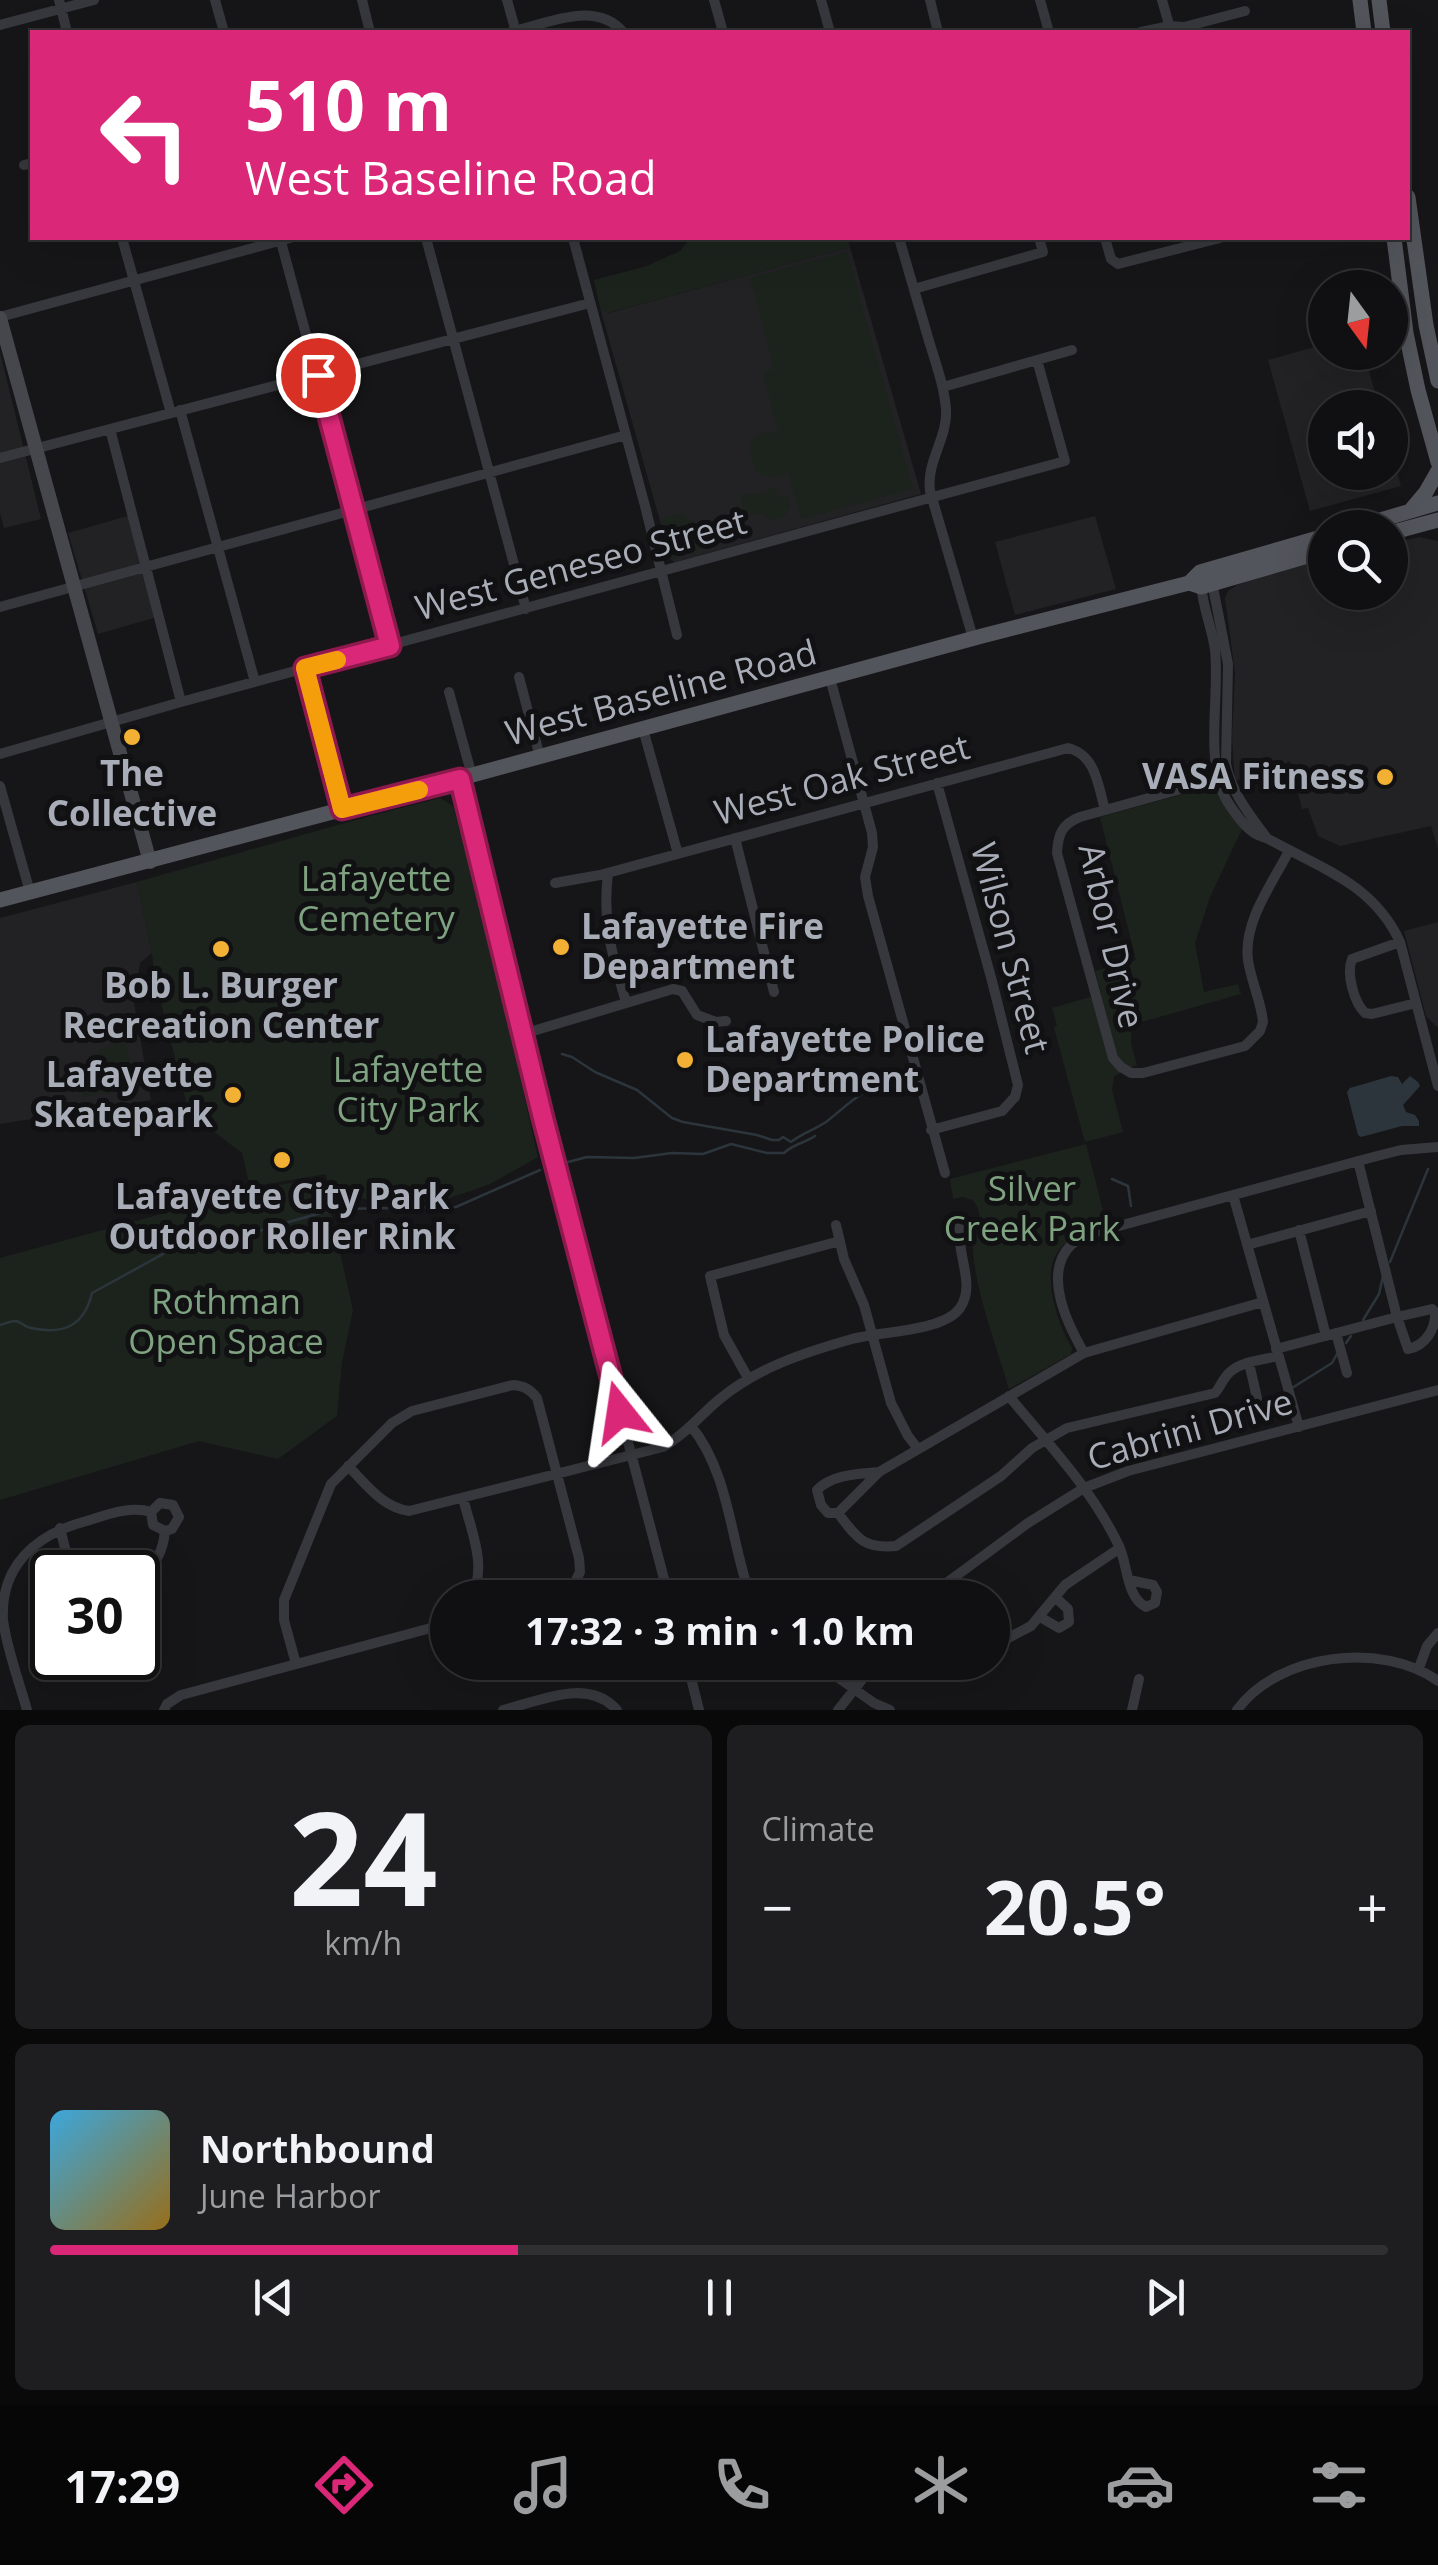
<!DOCTYPE html>
<meta charset="utf-8">
<style>
:root{--surface:#101012;--page:#1e1e20;--text:#f1f3f6;--muted:#9c9d9f;--line:#303032;--accent:#db2777}
body{margin:0;font-family:"Open Sans",sans-serif;background:var(--page);color:var(--text);height:100vh;display:flex;flex-direction:column;font-size:38px;white-space:nowrap}
*{box-sizing:border-box;margin:0}
p{font-size:32px;color:var(--muted)}
.icon{flex:none;width:55px;height:55px;fill:none;stroke:currentColor;stroke-width:2;stroke-linecap:round;stroke-linejoin:round}
.map{position:relative;height:1710px;overflow:hidden}
.sheet{display:flex;flex-direction:column;gap:15px;padding:15px;background:#09090a;flex:1}
.sheet>*{flex:none}
.top-card{position:absolute;left:30px;top:30px;width:1380px;height:210px;border-radius:0px;box-shadow:0 10px 40px #0002,0 0 0 2px var(--line);background:#db2777;color:#fff;overflow:hidden}
.needle{width:65px;rotate:165deg}
.buttons{position:absolute;left:1308px;top:270px;display:grid;gap:20px}
.buttons a{display:grid;place-items:center;width:100px;height:100px;border-radius:50%;background:var(--surface);box-shadow:0 10px 40px #0002,0 0 0 2px var(--line);font-size:50px}
.speed{position:absolute;left:30px;top:1550px;display:flex;gap:20px;font-size:50px;font-weight:700;text-align:center}
.speed>*{display:grid;place-content:center;width:130px;height:130px;border-radius:50%;background:var(--surface);box-shadow:0 10px 40px #0002,0 0 0 2px var(--line);line-height:1}
.speed .limit{border:5px solid #111;border-radius:15px;background:#fff;color:#111}
.pin{position:absolute;display:grid;place-items:center;width:85px;height:85px;color:#fff;margin:-42px;border:5px solid #fff;border-radius:50%;box-shadow:0 2px 10px #0007}
.me{position:absolute;width:110px;margin:-55px;rotate:345deg;stroke-linejoin:round;filter:drop-shadow(0 0 8px #0008)}
.turn{display:flex;align-items:center;gap:35px;height:210px;padding:0 50px;font-size:45px}
.turn .icon{width:130px;height:130px;stroke-width:2.5}
.turn b{display:block;font-size:70px;line-height:85px}
.big{font-size:75px;font-weight:700;line-height:1.1}
.sheet .widget{flex:1;display:flex;flex-direction:column;justify-content:center;gap:15px;min-width:0;padding:0 35px;border-radius:15px;background:var(--page)}
.sheet .dial{align-items:center;gap:0}
.dial b{font-size:130px;line-height:1}
.song{display:flex;align-items:center;gap:30px}
.cover{width:120px;height:120px;border-radius:15px;background:linear-gradient(135deg,hsl(200 70% 55%),hsl(40 70% 35%))}
.played{height:10px;border-radius:5px;background:linear-gradient(90deg,var(--accent) 35%,var(--line) 35%)}
.keys{display:flex;justify-content:space-around;direction:ltr}
.heat{display:flex;justify-content:space-between;align-items:center;font-size:55px;direction:ltr}
.sheet .tiles{flex:1;display:grid;gap:15px;grid-template-columns:1fr 1fr}
.widget:last-child{grid-column:span 2}
.trip{position:absolute;left:430px;top:1580px;width:580px;height:100px;border-radius:50px;background:var(--surface);box-shadow:0 10px 40px #0002,0 0 0 2px var(--line);font-weight:700;line-height:100px;text-align:center}
.dock{display:flex;height:160px;justify-content:space-around;align-items:center;background:#060607;color:var(--muted)}
.dock .icon{width:70px;height:70px}
.dock .active{color:var(--accent)}
.dock b{font-size:45px;color:var(--text)}
.map>svg:first-child{display:block}
.built{fill:#222225}
.green{fill:#1c231d}
.water{fill:#2c353c}
.lines{fill:none;stroke-linecap:round;stroke-linejoin:round}
.stream{stroke:#2c353c;stroke-width:2.5}
.street{stroke:#37383d;stroke-width:10}
.secondary{stroke:#45474d;stroke-width:14}
.primary{stroke:#53555c;stroke-width:15}
.route-casing{stroke:#8e194d;stroke-width:25}
.route{stroke:#db2777;stroke-width:18}
.slow{stroke:#f59e0b;stroke-width:18}
.poi-dot{fill:#f2b134;stroke:#111113;stroke-width:4}
.labels{text-anchor:middle;stroke-width:10;stroke-linejoin:round;paint-order:stroke}
.street-label{font-size:35px;fill:#a8adb8;stroke:#111113}
.poi-label{font-size:35px;font-weight:bold;fill:#a8adb8;stroke:#111113}
.park-label{font-size:35px;fill:#7fa381;stroke:#111113}
</style>
<div class="map">
<svg width="1438" height="1710" viewBox="0 0 1438 1710">
<rect width="100%" height="100%" fill="#161618"/>
<path class="built" d="M850 247 921 494 675 562 671 560 600 308 609 313Z
M1325 344V352L1364 353 1379 407 1325 408V472H1390V448L1401 486 1310 511 1268 360Z
M0 352 41 519 4 528 0 513Z
M131 515 157 617 98 634 68 533Z
M1095 516 1116 589 1015 615 995 542Z
M1419 537 1438 541V849L1431 826 1340 846 1318 836 1308 808 1302 809 1290 761 1269 770 1235 781 1232 737 1235 673 1225 598 1228 591 1237 585 1275 571 1325 561V592H1390V544Z
M137 882 152 953 140 963 134 1003 151 1100 0 1124V918Z
M1438 922V1028L1426 1016 1404 931Z"/>
<path class="green" d="M690 238H848L850 247 608 313 600 308 594 280 647 266 680 251Z
M847 252 913 489 801 519 788 472C777 481 768 477 755 471 749 449 743 440 768 431L777 434 780 439 763 373 774 369 750 278Z
M775 486 777 488 775 491 782 499 788 494 791 505 784 517 770 521 762 514H751L744 511 740 495 764 493Z
M682 513 697 525 708 526 713 539 711 544 672 559 661 519Z
M1213 786 1242 829 1210 897 1195 943 1204 992 1238 984 1241 994 1131 1025V1044L1137 1065 1114 1076 1112 1090 1123 1132 1085 1142 1054 1028 1057 1025 1052 1008 1101 994 1095 971 1136 960 1100 817Z
M440 798 453 806 492 952 538 1157 490 1184 447 1199H433L419 1203 408 1199 368 1200 329 1189 326 1174 250 1187 242 1153 189 1113 155 979 152 953 137 882C238 854 338 823 440 798Z
M126 1042 135 1085 132 1090 83 1097C77 1066 95 1044 126 1042Z
M1086 1144 1106 1222C1088 1229 1071 1235 1059 1250 1040 1273 1058 1325 1072 1348L1071 1354 1009 1389C997 1347 976 1294 973 1251 971 1229 989 1222 973 1200L963 1197 953 1199 950 1179Z
M323 1178 353 1310 342 1362 337 1416 278 1459 199 1441 0 1500V1258L253 1189Z"/>
<path class="water" d="M1391 1076 1398 1077 1402 1084 1410 1076 1418 1082 1420 1086 1403 1105 1406 1112 1415 1115 1419 1121V1126H1402L1361 1137 1358 1135 1347 1092 1350 1088Z"/>
<g class="lines">
<path class="stream" d="M562 1054 572 1057 595 1072 637 1090 672 1118 683 1122 757 1135 772 1140H779L783 1137 791 1142C802 1133 814 1130 826 1122 843 1109 858 1093 878 1086
M568 1162 587 1157 634 1158 672 1153 703 1154 731 1144 767 1153H784C793 1144 805 1143 815 1136
M1112 1179 1128 1186 1131 1206
M271 1227 335 1209 456 1207 540 1170
M1390 1262 1428 1169
M1363 1320 1379 1294 1383 1276
M0 1325C5 1324 10 1321 16 1321 21 1322 25 1327 31 1328 64 1335 84 1326 92 1293L174 1248 262 1230
M1346 1343 1351 1336
M1292 1388 1332 1363 1337 1354
M1241 1415 1283 1393"/>
<path class="street" d="M59 0 67 32
M215 0 224 32
M362 0 370 32
M507 0 516 32
M714 0 723 32
M821 0 830 32
M930 0 938 32
M1040 0 1049 32
M1162 0 1170 28
M0 25 94 0
M511 32C547 23 596 0 623 32
M1141 32 1170 26 1184 27 1245 11
M24 165 32 163
M122 238 171 413
M280 238 390 646
M426 238 526 609
M573 238 645 506 677 635
M899 238C909 272 919 307 929 341 936 364 944 386 946 409 948 438 926 461 930 491L973 638
M1105 238 1111 259 1118 264 1220 238
M914 289 1043 252 1039 238
M0 317 290 238
M943 387 1037 360
M180 410 255 682
M110 429 181 702
M0 458 590 303
M1212 582 1228 664 1226 764C1231 792 1250 815 1266 837
M1201 583C1202 606 1212 627 1215 650 1220 694 1204 764 1227 801 1234 812 1246 830 1258 835 1262 837 1267 838 1272 841 1323 869 1374 885 1400 942L1438 1086
M0 607 626 435
M305 668 342 809
M519 677 540 757
M830 678 872 833 873 847 865 877 868 896 945 1173
M449 692 472 776
M643 729 678 854
M0 754 181 702 1065 461 1037 360 1072 350
M1228 776 1080 817C1062 824 1058 834 1057 853L1113 1058 1121 1067 1131 1073H1143L1245 1046 1260 1031 1263 1022C1261 1001 1251 981 1248 960 1243 922 1272 884 1289 851
M460 779 543 1118 669 1598
M0 786 30 892
M735 838 774 992
M608 873C602 924 612 954 626 1002
M555 883 600 875 1068 748C1096 755 1098 785 1105 810
M1400 942 1352 959C1346 974 1354 1002 1365 1013L1372 1014 1416 1003
M523 1034 673 989 682 991 697 1015 716 1022 726 1021
M931 1130 1002 1111 1015 1097 1018 1085 992 981 937 783
M1233 1195 1299 1427
M836 1225 844 1259 864 1305 891 1403 908 1436 918 1449
M1299 1230 1326 1336
M1247 1245 1371 1211
M1432 1309 1435 1312C1436 1329 1425 1346 1408 1349L1397 1317Z
M1336 1333 1347 1373
M1276 1349 1397 1317 1358 1161
M1084 1353C1068 1325 1042 1274 1071 1245 1077 1240 1086 1236 1093 1233L1377 1156 1401 1150 1438 1147
M1249 1363 1257 1398
M748 1378 724 1335 710 1276 840 1241
M1009 1396C1048 1444 1092 1489 1119 1546 1128 1565 1126 1597 1146 1607L1155 1603 1157 1592 1153 1585 1129 1580
M691 1426C730 1474 730 1541 751 1598
M348 1466C367 1485 382 1507 409 1511L663 1447C685 1435 701 1414 721 1398 759 1367 806 1352 852 1339 880 1331 943 1332 960 1308 974 1288 961 1263 960 1241 959 1234 960 1226 960 1218
M879 1472C858 1474 833 1474 817 1490L821 1505 828 1513H838L879 1472 1084 1353 1263 1302
M463 1498C471 1531 488 1566 471 1598
M838 1513C857 1538 863 1549 896 1546L1001 1476 1032 1448 1067 1428 1215 1393C1221 1386 1223 1378 1230 1372 1243 1361 1262 1360 1278 1356
M60 1528 71 1572
M138 1576C156 1565 163 1552 165 1531L172 1529 179 1517 173 1505 160 1503 151 1512 153 1525 165 1531
M926 1598 1028 1523 1084 1488 1128 1471 1438 1390
M1040 1617 1059 1628 1069 1622 1068 1609 1055 1597
M992 1642 1008 1638 1031 1626 1065 1585 1120 1548
M687 1662 699 1710
M816 1662 874 1703 890 1710
M296 1664 284 1620V1600L331 1484 392 1423 412 1411 513 1385C524 1386 530 1389 537 1398L579 1558 580 1572 575 1582
M1419 1668 1427 1646 1438 1633
M27 1710C19 1681 7 1650 3 1620 0 1566 36 1535 83 1522 104 1516 129 1505 151 1512
M164 1710 167 1704 181 1695 431 1628 448 1621
M503 1710C540 1701 588 1677 617 1710
M838 1710 876 1662
M1132 1710 1139 1679
M1237 1710C1279 1653 1382 1641 1438 1681"/>
<path class="secondary" d="M0 318 150 862"/>
<path class="primary" d="M1360 0 1364 32
M1379 0 1383 32
M1408 197 1426 325 1438 381
M1394 238 1406 333 1418 390 1438 462
M1410 511 1426 492 1438 471
M1353 528 1438 503
M1390 533 1438 520
M1189 583 1200 572 1325 536
M0 900 476 774 982 636 1189 583 1201 587 1325 551"/>
</g>
<g class="lines">
<defs>
<path id="route" d="M318 375 390 646 305 668 342 809 460 779 543 1118 620 1412"/>
</defs>
<use href="#route" class="route-casing"/>
<use href="#route" class="route"/>
<path class="slow" d="M337 660 305 668 342 809 419 790"/>
</g>
<g class="poi-dot">
<circle cx="132" cy="737" r="10"/>
<circle cx="1385" cy="777" r="10"/>
<circle cx="561" cy="947" r="10"/>
<circle cx="221" cy="949" r="10"/>
<circle cx="685" cy="1060" r="10"/>
<circle cx="233" cy="1095" r="10"/>
<circle cx="282" cy="1160" r="10"/>
</g>
<g class="labels">
<g class="street-label">
<text transform="translate(581 565) rotate(-15)" y="12">West Geneseo Street</text>
<text transform="translate(661 693) rotate(-15)" y="12">West Baseline Road</text>
<text transform="translate(842 780) rotate(-15)" y="12">West Oak Street</text>
<text transform="translate(1111 936) rotate(77)" y="12">Arbor Drive</text>
<text transform="translate(1010 948) rotate(75)" y="12">Wilson Street</text>
<text transform="translate(1190 1430) rotate(-16)" y="12">Cabrini Drive</text>
</g>
<g class="poi-label">
<text x="132" y="786">The<tspan x="132" dy="40">Collective</tspan></text>
<text x="1365" y="789" text-anchor="end">VASA Fitness</text>
<text x="581" y="939" text-anchor="start">Lafayette Fire<tspan x="581" dy="40">Department</tspan></text>
<text x="221" y="998">Bob L. Burger<tspan x="221" dy="40">Recreation Center</tspan></text>
<text x="705" y="1052" text-anchor="start">Lafayette Police<tspan x="705" dy="40">Department</tspan></text>
<text x="213" y="1087" text-anchor="end">Lafayette<tspan x="213" dy="40">Skatepark</tspan></text>
<text x="282" y="1209">Lafayette City Park<tspan x="282" dy="40">Outdoor Roller Rink</tspan></text>
</g>
<g class="park-label">
<text x="376" y="891">Lafayette<tspan x="376" dy="40">Cemetery</tspan></text>
<text x="408" y="1082">Lafayette<tspan x="408" dy="40">City Park</tspan></text>
<text x="1032" y="1201">Silver<tspan x="1032" dy="40">Creek Park</tspan></text>
<text x="226" y="1314">Rothman<tspan x="226" dy="40">Open Space</tspan></text>
</g>
</g>
</svg>
<div class="buttons">
<a><svg class="needle" viewBox="-14 -14 28 28"><path d="M0-13l5 13h-10z" fill="#e53935"/><path d="M0 13l5-13h-10z" fill="#9c9d9f"/></svg></a>
<a><svg class="icon" aria-label="sound" viewBox="0 0 24 24"><path d="M4 9h4l5-4v14l-5-4H4zM17 9q2 3 0 6"/></svg></a>
<a><svg class="icon" aria-label="search" viewBox="0 0 24 24"><circle cx="10" cy="10" r="6"/><path d="M15 15l6 6"/></svg></a>
</div>
<div class="speed"><div class="limit">30</div></div>
<div class="pin" style="left:318px;top:375px;background:#d93025"><svg class="icon" aria-label="arrive" viewBox="0 0 24 24"><path d="M6 21V4h12l-3 4 3 4H6"/></svg></div>
<svg class="me" style="left:620px;top:1412px" viewBox="-20 -20 40 40"><path d="M0-17L14 15 0 8-14 15z" fill="#db2777" stroke="#fff" stroke-width="4"/></svg>
<div class="trip">17:32 · 3 min · 1.0 km</div>
<div class="top-card">
<div class="turn"><svg class="icon" aria-label="left" viewBox="0 0 24 24"><path d="M17 20v-9H6M10 6l-5 5 5 5"/></svg><div><b>510 m</b>West Baseline Road</div></div>
</div>
</div>
<section class="sheet">
<div class="tiles">
<div class="widget dial"><b>24</b><p>km/h</p></div>
<div class="widget"><p>Climate</p>
<div class="heat"><a>−</a><b class="big">20.5°</b><a>+</a></div>
</div>
<div class="widget">
<div class="song"><i class="cover"></i><div><b>Northbound</b><p>June Harbor</p></div></div>
<div class="played"></div>
<div class="keys"><svg class="icon" aria-label="previous" viewBox="0 0 24 24"><path d="M18 5L8 12l10 7zM5 5v14"/></svg><svg class="icon" aria-label="pause" viewBox="0 0 24 24"><path d="M8 5v14M16 5v14"/></svg><svg class="icon" aria-label="next" viewBox="0 0 24 24"><path d="M6 5l10 7-10 7zM19 5v14"/></svg></div>
</div>
</div>
</section>
<nav class="dock">
<b>17:29</b>
<svg class="icon active" aria-label="directions" viewBox="0 0 24 24"><path d="M12 3l9 9-9 9-9-9zM9 14v-3h6M13 9l2 2-2 2"/></svg>
<svg class="icon" aria-label="music" viewBox="0 0 24 24"><path d="M9 18V5l10-2v13"/><circle cx="6" cy="18" r="3"/><circle cx="16" cy="16" r="3"/></svg>
<svg class="icon" aria-label="phone" viewBox="0 0 24 24"><path d="M5 4h4l2 5-3 2q2 4 5 5l2-3 5 2v4C11 20 4 13 5 4z"/></svg>
<svg class="icon" aria-label="climate" viewBox="0 0 24 24"><path d="M12 3v18M4 7l16 10M4 17L20 7"/></svg>
<svg class="icon" aria-label="car" viewBox="0 0 24 24"><path d="M5 17H2v-5l4-1 3-4h7l3 4 3 1v5h-3M9 17h6M6 11h13"/><circle cx="7" cy="17" r="2"/><circle cx="17" cy="17" r="2"/></svg>
<svg class="icon" aria-label="filters" viewBox="0 0 24 24"><path d="M4 7h16M4 17h16"/><circle cx="9" cy="7" r="2"/><circle cx="15" cy="17" r="2"/></svg>
</nav>
